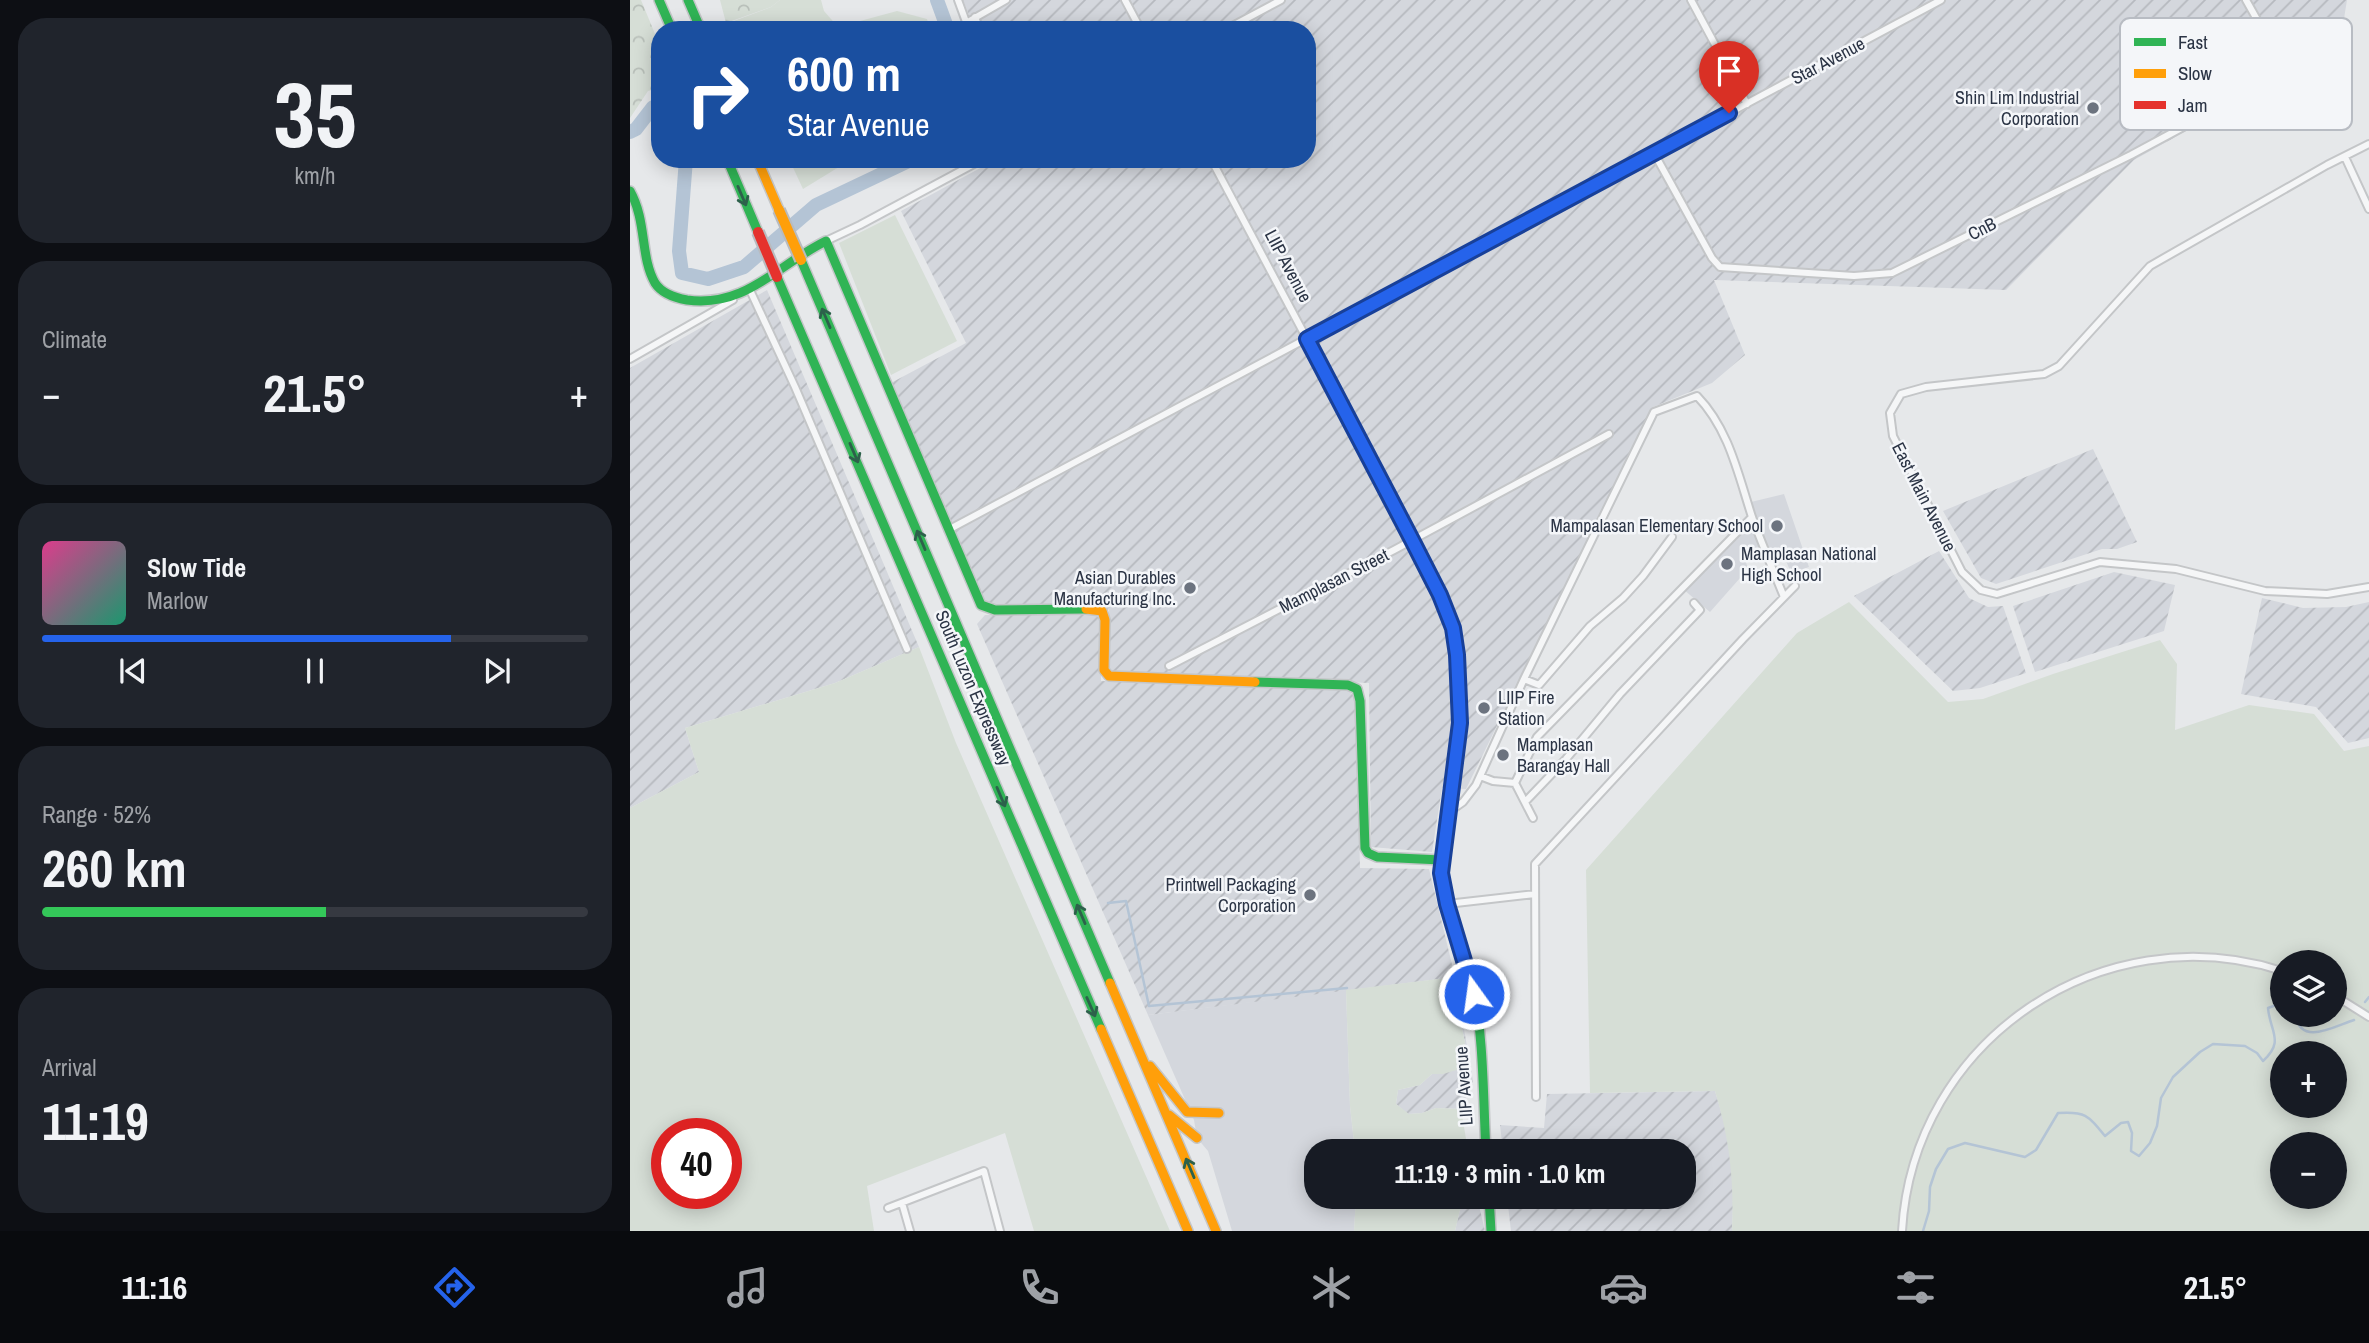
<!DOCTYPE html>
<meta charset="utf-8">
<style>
:root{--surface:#171b24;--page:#20242c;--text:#f1f3f6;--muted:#9ea1a6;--line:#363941;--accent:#2563eb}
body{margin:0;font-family:"Archivo Narrow",sans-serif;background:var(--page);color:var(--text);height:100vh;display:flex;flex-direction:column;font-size:26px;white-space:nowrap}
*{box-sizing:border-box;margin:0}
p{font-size:23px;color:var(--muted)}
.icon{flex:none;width:38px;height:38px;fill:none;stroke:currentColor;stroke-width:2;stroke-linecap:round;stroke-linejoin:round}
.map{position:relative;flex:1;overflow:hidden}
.panel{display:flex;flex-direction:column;gap:18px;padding:18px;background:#0d0f14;width:630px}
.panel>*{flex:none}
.top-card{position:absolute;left:21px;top:21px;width:665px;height:147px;border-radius:28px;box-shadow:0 4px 18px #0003;background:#1a4fa0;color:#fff;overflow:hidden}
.tools{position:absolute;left:1640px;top:950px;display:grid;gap:14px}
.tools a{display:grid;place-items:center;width:77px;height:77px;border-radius:50%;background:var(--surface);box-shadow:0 4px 18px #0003;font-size:35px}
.speed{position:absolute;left:21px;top:1118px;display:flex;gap:14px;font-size:35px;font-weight:700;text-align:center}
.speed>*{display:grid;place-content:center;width:91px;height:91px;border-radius:50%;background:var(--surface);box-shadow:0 4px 18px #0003;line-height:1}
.speed .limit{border:10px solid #d22;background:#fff;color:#111}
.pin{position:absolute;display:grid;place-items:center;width:60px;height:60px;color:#fff;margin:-72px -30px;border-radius:50% 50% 50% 0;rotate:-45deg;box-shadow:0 0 7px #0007}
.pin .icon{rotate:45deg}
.me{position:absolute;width:77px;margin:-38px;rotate:346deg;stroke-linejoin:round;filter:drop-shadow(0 0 5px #0008)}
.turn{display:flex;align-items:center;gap:24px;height:147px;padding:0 21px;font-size:32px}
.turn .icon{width:91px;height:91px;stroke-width:2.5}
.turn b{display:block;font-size:49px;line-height:60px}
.big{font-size:52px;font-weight:700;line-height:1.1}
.panel .widget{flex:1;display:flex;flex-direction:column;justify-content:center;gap:10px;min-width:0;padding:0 24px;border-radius:28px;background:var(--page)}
.panel .dial{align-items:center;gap:0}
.dial b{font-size:91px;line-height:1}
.song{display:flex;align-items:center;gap:21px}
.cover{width:84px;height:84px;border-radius:10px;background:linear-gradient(135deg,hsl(330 70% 55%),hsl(160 70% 35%))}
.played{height:7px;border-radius:4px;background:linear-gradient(90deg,var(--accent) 75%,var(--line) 75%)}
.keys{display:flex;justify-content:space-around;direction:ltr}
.heat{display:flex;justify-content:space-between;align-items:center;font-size:38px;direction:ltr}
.charge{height:10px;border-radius:5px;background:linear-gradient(90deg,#34c759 52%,var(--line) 0)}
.trip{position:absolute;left:674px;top:1139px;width:392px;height:70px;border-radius:28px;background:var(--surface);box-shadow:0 4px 18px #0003;font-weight:700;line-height:70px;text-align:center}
.menu{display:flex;height:112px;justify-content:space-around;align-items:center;background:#090b0e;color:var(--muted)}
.menu .icon{width:49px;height:49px}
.menu .on{color:var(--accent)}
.menu b{font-size:32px;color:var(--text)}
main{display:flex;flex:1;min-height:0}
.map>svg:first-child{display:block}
.built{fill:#d4d7dd}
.industrial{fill:url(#industrial-furrows)}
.green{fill:#d6ded6;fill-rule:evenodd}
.forest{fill:url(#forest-crowns)}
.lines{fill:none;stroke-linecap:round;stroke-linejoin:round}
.stream{stroke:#b4c4d5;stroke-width:2.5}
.river{stroke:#b4c4d5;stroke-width:14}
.street-casing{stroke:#c4c6c8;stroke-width:10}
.fast-casing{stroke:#c4c6c8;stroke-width:12}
.slow-casing{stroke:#c4c6c8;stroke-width:12}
.street{stroke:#f5f6f7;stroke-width:6}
.fast{stroke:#30b455;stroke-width:9}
.slow{stroke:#ff9f0a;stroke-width:9}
.slow-bridge-casing{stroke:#b8bbbf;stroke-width:14;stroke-linecap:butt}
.jam-bridge-casing{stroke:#b8bbbf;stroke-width:14;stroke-linecap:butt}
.slow-bridge{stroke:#ff9f0a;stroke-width:10}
.jam-bridge{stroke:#e5322d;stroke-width:10}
.oneway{stroke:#2d614b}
.route-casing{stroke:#184099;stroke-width:18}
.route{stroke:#2563eb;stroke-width:12}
.poi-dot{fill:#6c737f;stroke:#f4f6f9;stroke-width:2.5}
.labels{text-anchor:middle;stroke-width:5;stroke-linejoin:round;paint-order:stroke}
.street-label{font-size:18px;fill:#2b3445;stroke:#f4f6f9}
.poi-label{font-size:18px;fill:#2b3445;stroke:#f4f6f9;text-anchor:end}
.key{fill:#f4f6f9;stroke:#b8bcc3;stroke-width:2}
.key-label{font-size:19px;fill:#2b3445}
</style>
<main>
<section class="panel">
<div class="widget dial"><b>35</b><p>km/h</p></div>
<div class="widget"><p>Climate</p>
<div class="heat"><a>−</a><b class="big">21.5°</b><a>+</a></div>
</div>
<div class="widget">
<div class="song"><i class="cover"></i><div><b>Slow Tide</b><p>Marlow</p></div></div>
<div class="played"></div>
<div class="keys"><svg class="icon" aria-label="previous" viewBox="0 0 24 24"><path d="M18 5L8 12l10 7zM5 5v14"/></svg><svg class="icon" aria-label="pause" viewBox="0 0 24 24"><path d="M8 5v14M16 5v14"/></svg><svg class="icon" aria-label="next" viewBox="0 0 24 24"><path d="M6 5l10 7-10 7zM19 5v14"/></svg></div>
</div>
<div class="widget"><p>Range · 52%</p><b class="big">260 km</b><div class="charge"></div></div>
<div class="widget"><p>Arrival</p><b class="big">11:19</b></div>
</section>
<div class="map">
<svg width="1739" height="1231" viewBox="0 0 1739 1231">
<defs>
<pattern id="industrial-furrows" width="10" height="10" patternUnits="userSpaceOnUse" patternTransform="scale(1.75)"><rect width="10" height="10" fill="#d4d7dd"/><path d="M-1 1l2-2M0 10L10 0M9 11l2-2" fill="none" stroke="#b6b9bf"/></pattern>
<pattern id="forest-crowns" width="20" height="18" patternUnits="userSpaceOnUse" patternTransform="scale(1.75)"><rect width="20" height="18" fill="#d6ded6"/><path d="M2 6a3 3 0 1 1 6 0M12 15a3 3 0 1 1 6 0" fill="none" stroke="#b8bfb9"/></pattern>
</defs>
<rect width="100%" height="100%" fill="#e6e8ea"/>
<path class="built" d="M1154 494 1179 567 1161 573 1152 551 1139 554 1121 502Z
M1121 522 1130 549 1115 559 1118 569 1080 612 1053 589Z
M716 990 720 1106 725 1151 686 1152V1197H726L724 1231H602L578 1151 567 1138 564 1120 518 1015Z"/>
<path class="industrial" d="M333 0H1717L1706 68 1664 71 1504 160 1376 290 1084 280 1115 355 1082 383 1023 407 836 789 812 788 802 852 741 847 739 683 478 672 479 610 469 603 364 606 352 599 259 384 336 343 271 211 367 159H677V30H345Z
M137 290 289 647 205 683 55 728 69 772 0 808V368Z
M1463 449 1507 542 1487 549H1472L1366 584 1351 578 1313 511Z
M1309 551 1339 598 1358 607 1373 606 1396 673 1350 688 1323 691 1224 596Z
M1484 572 1545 585 1534 631 1405 672 1383 606Z
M1632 598 1673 608 1716 607 1739 602V738L1718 743 1686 707 1611 694Z
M462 613 471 619V681L718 690 723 695 726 701 730 868 799 869 825 977 843 1081 831 1109 806 1108 792 1113 778 1114 766 1104 768 1090 790 1085 802 1074H813L835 1042 822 984 825 977 518 1015 347 624 355 615Z
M1085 1091 1096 1128 1104 1183 1102 1231H881L877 1197H1054V1152L873 1151 870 1125 914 1128 917 1094Z
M833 1197H847L855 1231H825Z"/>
<path class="green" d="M150 0H191L194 11 208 27 267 11 297 19 300 30H96L93 25 141 7Z
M159 159H222L173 189Z
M265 215 327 341 261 375 209 243Z
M1219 602 1318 702 1353 699 1423 674 1530 640 1547 664 1545 730 1619 705 1684 714 1714 751 1739 746V1231H1102C1104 1179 1100 1141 1085 1091L960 1093 956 870 1167 633ZM1652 962H1704V1015H1652ZM1652 1054H1704V1106H1652ZM1652 1144H1704V1197H1652Z
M289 647 326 743 540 1231H404L375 1133 237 1186 244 1231H0V808L69 772 55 728 205 683ZM37 1134H96V1194H37Z
M825 977 822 984 835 1042 830 1069 813 1074H802L790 1085 768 1090 766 1104 779 1114 792 1113 806 1108 831 1109 838 1151H725L720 1106 716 990Z
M726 1197H833L825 1231H724Z"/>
<path class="forest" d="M0 0H11L30 46V88L18 91 0 118Z
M90 0H150L141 7 96 23Z"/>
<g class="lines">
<path class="stream" d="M478 903 496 901 519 1006 717 988
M1735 1002 1739 997
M1666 1015C1670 1047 1705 1026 1724 1020
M1293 1231 1299 1211 1300 1187 1306 1169 1318 1149 1335 1143 1395 1157 1406 1150 1428 1113C1455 1111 1458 1115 1475 1136L1491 1123 1498 1122 1502 1133 1501 1151 1509 1156 1520 1143 1527 1126 1531 1098 1543 1077 1570 1052 1583 1044 1615 1046 1627 1053 1633 1061C1655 1041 1640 1032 1638 1008L1652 1003"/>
<path class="river" d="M307 0 318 30
M0 132 6 129 23 107 30 111
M56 159 49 251 52 273 78 279 114 267 186 205 283 159"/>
<defs>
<path id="street" d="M328 0 339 30
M495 0 511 30
M1061 0 1117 104
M345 17 350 30
M336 23 376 0
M595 30 651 0
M1739 144 1697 165 1520 266 1429 366 1414 374 1296 387 1271 394 1260 413 1263 436 1332 572 1351 590 1367 594 1470 562 1546 569 1635 591 1697 594 1739 587
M1024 153 1082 258 1090 267 1224 276 1262 273 1501 155 1622 90 1637 71 1641 50 1638 39 1616 0
M1715 157 1739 209
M581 159 720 420 810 595 823 628 827 655 830 723 811 860
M196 241 230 225 353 159
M119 288 165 387 277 649
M0 359 103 300
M318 530 1311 0
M539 666 764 550 979 434
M894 679 909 685 960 626 993 598 1013 576 1042 537
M850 776 863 781 885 783
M885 783 907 737 1122 517
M885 783 903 818
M895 802 936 759 990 694 1070 610 1064 603
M819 812 833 802 846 785 894 679 1024 412 1067 396C1099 429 1108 474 1122 517 1132 544 1143 570 1154 597
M817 904 905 894
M1704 995 1739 1017
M906 1097 905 864 1113 639 1165 586
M272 1203 280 1231
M258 1208 354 1171 370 1231
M1272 1231C1283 1041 1471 913 1652 971"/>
<path id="fast" d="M29 0 42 30
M58 0 71 30
M97 159 128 232
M0 191C17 221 10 257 25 283 32 294 46 298 57 300 116 308 147 265 196 241L351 605 365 610 456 609
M171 260 480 983
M147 277 471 1029
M625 682 718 685 727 689 730 701 735 848 738 853 747 857 811 860C813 905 834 942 843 985 854 1040 853 1097 856 1152
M859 1197 861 1231"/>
<path id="slow" d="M127 159 149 210
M456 609 472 611 475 620 474 670 479 676 625 682
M480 983 586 1231
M471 1029 558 1231
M520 1066 557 1112 589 1113
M539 1115 567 1138"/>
</defs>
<use href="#street" class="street-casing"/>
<use href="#fast" class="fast-casing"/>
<use href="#slow" class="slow-casing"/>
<use href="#street" class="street"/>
<use href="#fast" class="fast"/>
<use href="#slow" class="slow"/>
<defs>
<path id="slow-bridge" d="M149 210 171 260"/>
<path id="jam-bridge" d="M128 232 147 277"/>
</defs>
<use href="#slow-bridge" class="slow-bridge-casing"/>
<use href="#jam-bridge" class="jam-bridge-casing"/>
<use href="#slow-bridge" class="slow-bridge"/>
<use href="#jam-bridge" class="jam-bridge"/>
</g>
<defs><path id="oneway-shaft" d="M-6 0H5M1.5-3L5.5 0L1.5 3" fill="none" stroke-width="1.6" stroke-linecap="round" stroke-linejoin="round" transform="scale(1.75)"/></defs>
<g class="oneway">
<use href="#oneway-shaft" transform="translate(112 196) rotate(67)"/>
<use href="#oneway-shaft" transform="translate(196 318) rotate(-113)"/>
<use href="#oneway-shaft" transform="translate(224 453) rotate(67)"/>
<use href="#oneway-shaft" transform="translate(291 540) rotate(-113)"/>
<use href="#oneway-shaft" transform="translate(371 797) rotate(67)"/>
<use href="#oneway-shaft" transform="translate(451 914) rotate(-113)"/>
<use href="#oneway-shaft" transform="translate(461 1007) rotate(66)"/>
<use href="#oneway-shaft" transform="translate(560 1168) rotate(-113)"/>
</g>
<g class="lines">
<defs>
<path id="route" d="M844 994 817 904 811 873 830 723 827 655 823 628 810 595 782 540 677 339 1099 113"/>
</defs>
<use href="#route" class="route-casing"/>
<use href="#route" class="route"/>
</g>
<g class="poi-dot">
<circle cx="1463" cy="108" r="7"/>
<circle cx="1147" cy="526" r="7"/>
<circle cx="1097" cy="564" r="7"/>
<circle cx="560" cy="588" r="7"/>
<circle cx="854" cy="708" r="7"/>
<circle cx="873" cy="755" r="7"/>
<circle cx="680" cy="895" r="7"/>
</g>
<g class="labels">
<g class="street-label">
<text transform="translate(1198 61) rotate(-28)" y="6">Star Avenue</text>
<text transform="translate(1352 229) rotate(-27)" y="6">CnB</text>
<text transform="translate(658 266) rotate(62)" y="6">LIIP Avenue</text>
<text transform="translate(1294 497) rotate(63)" y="6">East Main Avenue</text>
<text transform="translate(704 581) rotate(-27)" y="6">Mamplasan Street</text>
<text transform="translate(343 688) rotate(67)" y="6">South Luzon Expressway</text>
<text transform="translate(834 1086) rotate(-94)" y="6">LIIP Avenue</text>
</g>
<g class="poi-label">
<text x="1449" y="104">Shin Lim Industrial<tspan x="1449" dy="21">Corporation</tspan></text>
<text x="1133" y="532">Mampalasan Elementary School</text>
<text x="1111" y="560" text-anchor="start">Mamplasan National<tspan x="1111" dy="21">High School</tspan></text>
<text x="546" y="584">Asian Durables<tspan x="546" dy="21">Manufacturing Inc.</tspan></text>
<text x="868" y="704" text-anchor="start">LIIP Fire<tspan x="868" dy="21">Station</tspan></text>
<text x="887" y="751" text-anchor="start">Mamplasan<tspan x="887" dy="21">Barangay Hall</tspan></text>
<text x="666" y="891">Printwell Packaging<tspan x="666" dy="21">Corporation</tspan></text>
</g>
</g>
<rect x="1490" y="18" width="232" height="112" rx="10" class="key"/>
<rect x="1504" y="38" width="32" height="8" fill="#30b455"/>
<rect x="1504" y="69" width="32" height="9" fill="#ff9f0a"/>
<rect x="1504" y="101" width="32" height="8" fill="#e5322d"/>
<g class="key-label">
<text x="1548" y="49">Fast</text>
<text x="1548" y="80">Slow</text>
<text x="1548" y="112">Jam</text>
</g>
</svg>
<div class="tools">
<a><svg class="icon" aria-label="layers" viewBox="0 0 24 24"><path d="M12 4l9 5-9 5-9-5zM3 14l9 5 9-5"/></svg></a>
<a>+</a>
<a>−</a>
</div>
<div class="speed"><div class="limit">40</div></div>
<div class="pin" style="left:1099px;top:113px;background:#d93025"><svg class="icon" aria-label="arrive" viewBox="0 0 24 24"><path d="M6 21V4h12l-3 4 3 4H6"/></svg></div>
<svg class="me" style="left:844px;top:994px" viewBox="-20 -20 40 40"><circle r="17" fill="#2563eb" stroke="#fff" stroke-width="3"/><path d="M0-11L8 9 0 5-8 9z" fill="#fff"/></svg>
<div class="trip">11:19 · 3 min · 1.0 km</div>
<div class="top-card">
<div class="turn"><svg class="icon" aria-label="right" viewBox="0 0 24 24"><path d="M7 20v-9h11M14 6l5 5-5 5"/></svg><div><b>600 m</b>Star Avenue</div></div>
</div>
</div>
</main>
<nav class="menu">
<b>11:16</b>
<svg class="icon on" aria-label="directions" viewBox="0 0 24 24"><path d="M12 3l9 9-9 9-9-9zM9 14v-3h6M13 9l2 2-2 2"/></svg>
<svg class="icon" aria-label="music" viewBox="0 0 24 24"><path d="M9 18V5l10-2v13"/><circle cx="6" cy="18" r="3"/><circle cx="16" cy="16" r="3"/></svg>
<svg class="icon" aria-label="phone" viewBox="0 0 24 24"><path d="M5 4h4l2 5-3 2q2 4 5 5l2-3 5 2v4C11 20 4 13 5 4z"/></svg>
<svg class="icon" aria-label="climate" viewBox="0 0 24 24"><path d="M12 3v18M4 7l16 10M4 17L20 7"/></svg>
<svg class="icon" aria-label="car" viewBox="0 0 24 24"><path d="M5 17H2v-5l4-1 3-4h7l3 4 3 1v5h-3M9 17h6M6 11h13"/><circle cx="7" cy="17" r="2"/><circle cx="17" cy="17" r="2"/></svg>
<svg class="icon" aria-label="filters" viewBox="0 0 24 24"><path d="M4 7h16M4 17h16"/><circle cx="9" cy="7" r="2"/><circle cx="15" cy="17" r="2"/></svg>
<b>21.5°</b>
</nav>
